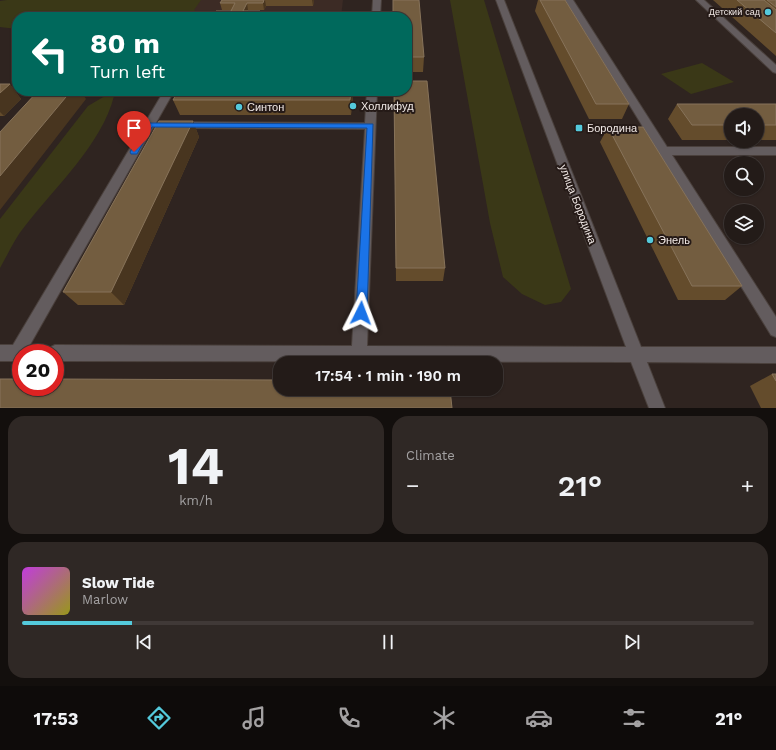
<!DOCTYPE html>
<meta charset="utf-8">
<style>
:root{--surface:#231b18;--page:#2f2825;--text:#f1f3f6;--muted:#a3a1a2;--line:#403937;--accent:#54cadc}
body{margin:0;font-family:"Work Sans",sans-serif;background:var(--page);color:var(--text);height:100vh;display:flex;flex-direction:column;font-size:15px;white-space:nowrap}
*{box-sizing:border-box;margin:0}
p{font-size:13px;color:var(--muted)}
.icon{flex:none;width:22px;height:22px;fill:none;stroke:currentColor;stroke-width:2;stroke-linecap:round;stroke-linejoin:round}
.map{position:relative;height:408px;overflow:hidden}
.details{display:flex;flex-direction:column;gap:8px;padding:8px;background:#130f0d;flex:1}
.details>*{flex:none}
.hud{position:absolute;left:12px;top:12px;width:400px;height:84px;border-radius:16px;box-shadow:0 1px 3px #0004,0 0 0 1px var(--line);background:#00695c;color:#fff;overflow:hidden}
.tools{position:absolute;left:724px;top:108px;display:grid;gap:8px}
.tools a{display:grid;place-items:center;width:40px;height:40px;border-radius:50%;background:var(--surface);box-shadow:0 1px 3px #0004,0 0 0 1px var(--line);font-size:20px}
.speed{position:absolute;left:12px;top:344px;display:flex;gap:8px;font-size:20px;font-weight:700;text-align:center}
.speed>*{display:grid;place-content:center;width:52px;height:52px;border-radius:50%;background:var(--surface);box-shadow:0 1px 3px #0004,0 0 0 1px var(--line);line-height:1}
.speed .limit{border:6px solid #d22;background:#fff;color:#111}
.pin{position:absolute;display:grid;place-items:center;width:34px;height:34px;color:#fff;margin:-41px -17px;border-radius:50% 50% 50% 0;rotate:-45deg;box-shadow:0 0 4px #0007}
.pin .icon{rotate:45deg}
.me{position:absolute;width:44px;margin:-22px;rotate:3deg;stroke-linejoin:round;filter:drop-shadow(0 0 3px #0008)}
.turn{display:flex;align-items:center;gap:14px;height:84px;padding:0 12px;font-size:18px}
.turn .icon{width:52px;height:52px;stroke-width:2.5}
.turn b{display:block;font-size:28px;line-height:34px}
.big{font-size:30px;font-weight:600;line-height:1.1}
.details .tile{flex:1;display:flex;flex-direction:column;justify-content:center;gap:6px;min-width:0;padding:0 14px;border-radius:16px;background:var(--page)}
.details .dial{align-items:center;gap:0}
.dial b{font-size:52px;line-height:1}
.song{display:flex;align-items:center;gap:12px}
.cover{width:48px;height:48px;border-radius:6px;background:linear-gradient(135deg,hsl(290 70% 55%),hsl(60 70% 35%))}
.played{height:4px;border-radius:2px;background:linear-gradient(90deg,var(--accent) 15%,var(--line) 15%)}
.keys{display:flex;justify-content:space-around;direction:ltr}
.heat{display:flex;justify-content:space-between;align-items:center;font-size:22px;direction:ltr}
.details .tiles{flex:1;display:grid;gap:8px;grid-template-columns:1fr 1fr}
.tile:last-child{grid-column:span 2}
.trip{position:absolute;left:273px;top:356px;width:230px;height:40px;border-radius:16px;background:var(--surface);box-shadow:0 1px 3px #0004,0 0 0 1px var(--line);font-weight:600;line-height:40px;text-align:center}
.tab-bar{display:flex;height:64px;justify-content:space-around;align-items:center;background:#0e0b0a;color:var(--muted)}
.tab-bar .icon{width:28px;height:28px}
.tab-bar .active{color:var(--accent)}
.tab-bar b{font-size:18px;color:var(--text)}
.map>svg:first-child{display:block}
.built{fill:#3c2b25}
.green{fill:#3a3817}
.lines{fill:none;stroke-linecap:round;stroke-linejoin:round}
.minor-casing{stroke:#4a403c;stroke-width:2}
.minor{fill:#635c5e;fill-rule:evenodd}
.wall{fill:#644c2c}
.shaded-wall{fill:#48351f}
.building{fill:#735d40;stroke:#87735a}
.route{fill:#1a73e8;stroke:#114b97}
.poi-dot{fill:#54cadc;stroke:#251a17;stroke-width:1.5}
.labels{text-anchor:middle;stroke-width:4;stroke-linejoin:round;paint-order:stroke}
.far-poi-label{font-size:9px;fill:#f1e9e6;stroke:#251a17;text-anchor:end}
.poi-label{font-size:11px;fill:#f1e9e6;stroke:#251a17;text-anchor:start}
.street-label{font-size:11px;fill:#f1e9e6;stroke:#251a17}
</style>
<div class="map">
<svg width="776" height="408" viewBox="0 0 776 408">
<rect width="100%" height="100%" fill="#2f2420"/>
<path class="built" d="M193 0H343L341 17H181Z"/>
<path class="green" d="M7 0H201L194 10 204 17H17V29L0 27V1Z
M450 0H484L571 289 561 302 545 305 522 294 503 277 490 223Z
M702 63 734 82 691 94 661 74Z
M105 96H114C102 144 55 187 25 226 15 238 8 254 0 268V219L88 106Z"/>
<g class="lines">
<defs>
<path id="minor" d="M373 0H381L380 17H372Z
M496 0H504L641 347H776V363L647 362 665 408H649L631 362 55 361V353H47L49 348 55 345 352 346 365 129 179 128 174 125 179 122 365 123 367 91H377L367 346 626 347Z
M565 0H573L667 147H776V155H672L776 317V337L771 335Z
M696 0H704L776 65V73L773 72Z
M164 91H174L27 350 29 353H21V361H0V345H13Z"/>
</defs>
<use href="#minor" class="minor-casing"/>
<use href="#minor" class="minor"/>
</g>
<path class="wall" d="M222 0H314L313 6H266L264 10H248V11H260L261 17H212L231 11 232 10H222L220 3Z
M538 0H565L629 104 622 119H589L535 11Z
M713 0H776V56Z
M407 17 424 57 423 72H407Z
M0 84H10L21 99 4 116H0Z
M178 91H353V97L351 115H180L173 100Z
M394 91 445 268 443 281H396Z
M677 104H776V140H757V115H731V140H682L668 119Z
M193 121 199 137 124 305H78L63 292Z
M608 127 742 286 725 300H678L600 142Z
M772 374H776V408H761L750 386Z"/>
<path class="shaded-wall" d="M264 0H265L266 6 264 10 263 3Z
M312 0H314L313 6Z
M247 3 248 10 245 17 243 11Z
M260 11 261 17H257Z
M10 84 21 99 4 116 0 112V93Z
M71 91H81L86 99 0 210V176Z
M351 91H353V97L351 115 350 100Z
M193 121 199 137 124 305 111 292Z"/>
<path class="building" d="M222 0H264L263 3H247L243 11H260L257 17H212L216 11H231L235 3H220Z
M393 0H419L424 57H407V17H393Z
M540 0H565L629 104H596Z
M737 0H764L776 10V33Z
M767 0H776V7Z
M407 81H427L445 268H396L394 91H407Z
M0 84H10L0 93Z
M38 91H71L0 176V132Z
M178 91H351L350 100H173Z
M677 104H776V125H757V115H731V125H692Z
M159 121H193L111 292H63Z
M608 127H643L742 286H692Z
M772 374H776V381Z
M0 379H21V387H55V379L280 380V389H450L452 408H0Z"/>
<path class="route" d="M147 123 373 124 367 313 365 317 361 318 357 317 356 313 367 128 152 127 137 154H131L130 152Z"/>
<g class="poi-dot">
<circle cx="768" cy="12" r="4"/>
<circle cx="353" cy="106" r="4"/>
<circle cx="239" cy="107" r="4"/>
<rect x="575" y="124" width="8" height="8" rx="2"/>
<circle cx="650" cy="240" r="4"/>
</g>
<g class="labels">
<g class="far-poi-label">
<text x="760" y="15">Детский сад</text>
</g>
<g class="poi-label">
<text x="361" y="110">Холлифуд</text>
<text x="247" y="111">Синтон</text>
<text x="587" y="132">Бородина</text>
<text x="658" y="244">Энель</text>
</g>
<g class="street-label">
<text transform="translate(578 204) rotate(69)" y="4">улица Бородина</text>
</g>
</g>
</svg>
<div class="tools">
<a><svg class="icon" aria-label="sound" viewBox="0 0 24 24"><path d="M4 9h4l5-4v14l-5-4H4zM17 9q2 3 0 6"/></svg></a>
<a><svg class="icon" aria-label="search" viewBox="0 0 24 24"><circle cx="10" cy="10" r="6"/><path d="M15 15l6 6"/></svg></a>
<a><svg class="icon" aria-label="layers" viewBox="0 0 24 24"><path d="M12 4l9 5-9 5-9-5zM3 14l9 5 9-5"/></svg></a>
</div>
<div class="speed"><div class="limit">20</div></div>
<div class="pin" style="left:134px;top:152px;background:#d93025"><svg class="icon" aria-label="arrive" viewBox="0 0 24 24"><path d="M6 21V4h12l-3 4 3 4H6"/></svg></div>
<svg class="me" style="left:361px;top:313px" viewBox="-20 -20 40 40"><path d="M0-17L14 15 0 8-14 15z" fill="#1a73e8" stroke="#fff" stroke-width="4"/></svg>
<div class="trip">17:54 · 1 min · 190 m</div>
<div class="hud">
<div class="turn"><svg class="icon" aria-label="left" viewBox="0 0 24 24"><path d="M17 20v-9H6M10 6l-5 5 5 5"/></svg><div><b>80 m</b>Turn left</div></div>
</div>
</div>
<section class="details">
<div class="tiles">
<div class="tile dial"><b>14</b><p>km/h</p></div>
<div class="tile"><p>Climate</p>
<div class="heat"><a>−</a><b class="big">21°</b><a>+</a></div>
</div>
<div class="tile">
<div class="song"><i class="cover"></i><div><b>Slow Tide</b><p>Marlow</p></div></div>
<div class="played"></div>
<div class="keys"><svg class="icon" aria-label="previous" viewBox="0 0 24 24"><path d="M18 5L8 12l10 7zM5 5v14"/></svg><svg class="icon" aria-label="pause" viewBox="0 0 24 24"><path d="M8 5v14M16 5v14"/></svg><svg class="icon" aria-label="next" viewBox="0 0 24 24"><path d="M6 5l10 7-10 7zM19 5v14"/></svg></div>
</div>
</div>
</section>
<nav class="tab-bar">
<b>17:53</b>
<svg class="icon active" aria-label="directions" viewBox="0 0 24 24"><path d="M12 3l9 9-9 9-9-9zM9 14v-3h6M13 9l2 2-2 2"/></svg>
<svg class="icon" aria-label="music" viewBox="0 0 24 24"><path d="M9 18V5l10-2v13"/><circle cx="6" cy="18" r="3"/><circle cx="16" cy="16" r="3"/></svg>
<svg class="icon" aria-label="phone" viewBox="0 0 24 24"><path d="M5 4h4l2 5-3 2q2 4 5 5l2-3 5 2v4C11 20 4 13 5 4z"/></svg>
<svg class="icon" aria-label="climate" viewBox="0 0 24 24"><path d="M12 3v18M4 7l16 10M4 17L20 7"/></svg>
<svg class="icon" aria-label="car" viewBox="0 0 24 24"><path d="M5 17H2v-5l4-1 3-4h7l3 4 3 1v5h-3M9 17h6M6 11h13"/><circle cx="7" cy="17" r="2"/><circle cx="17" cy="17" r="2"/></svg>
<svg class="icon" aria-label="filters" viewBox="0 0 24 24"><path d="M4 7h16M4 17h16"/><circle cx="9" cy="7" r="2"/><circle cx="15" cy="17" r="2"/></svg>
<b>21°</b>
</nav>
